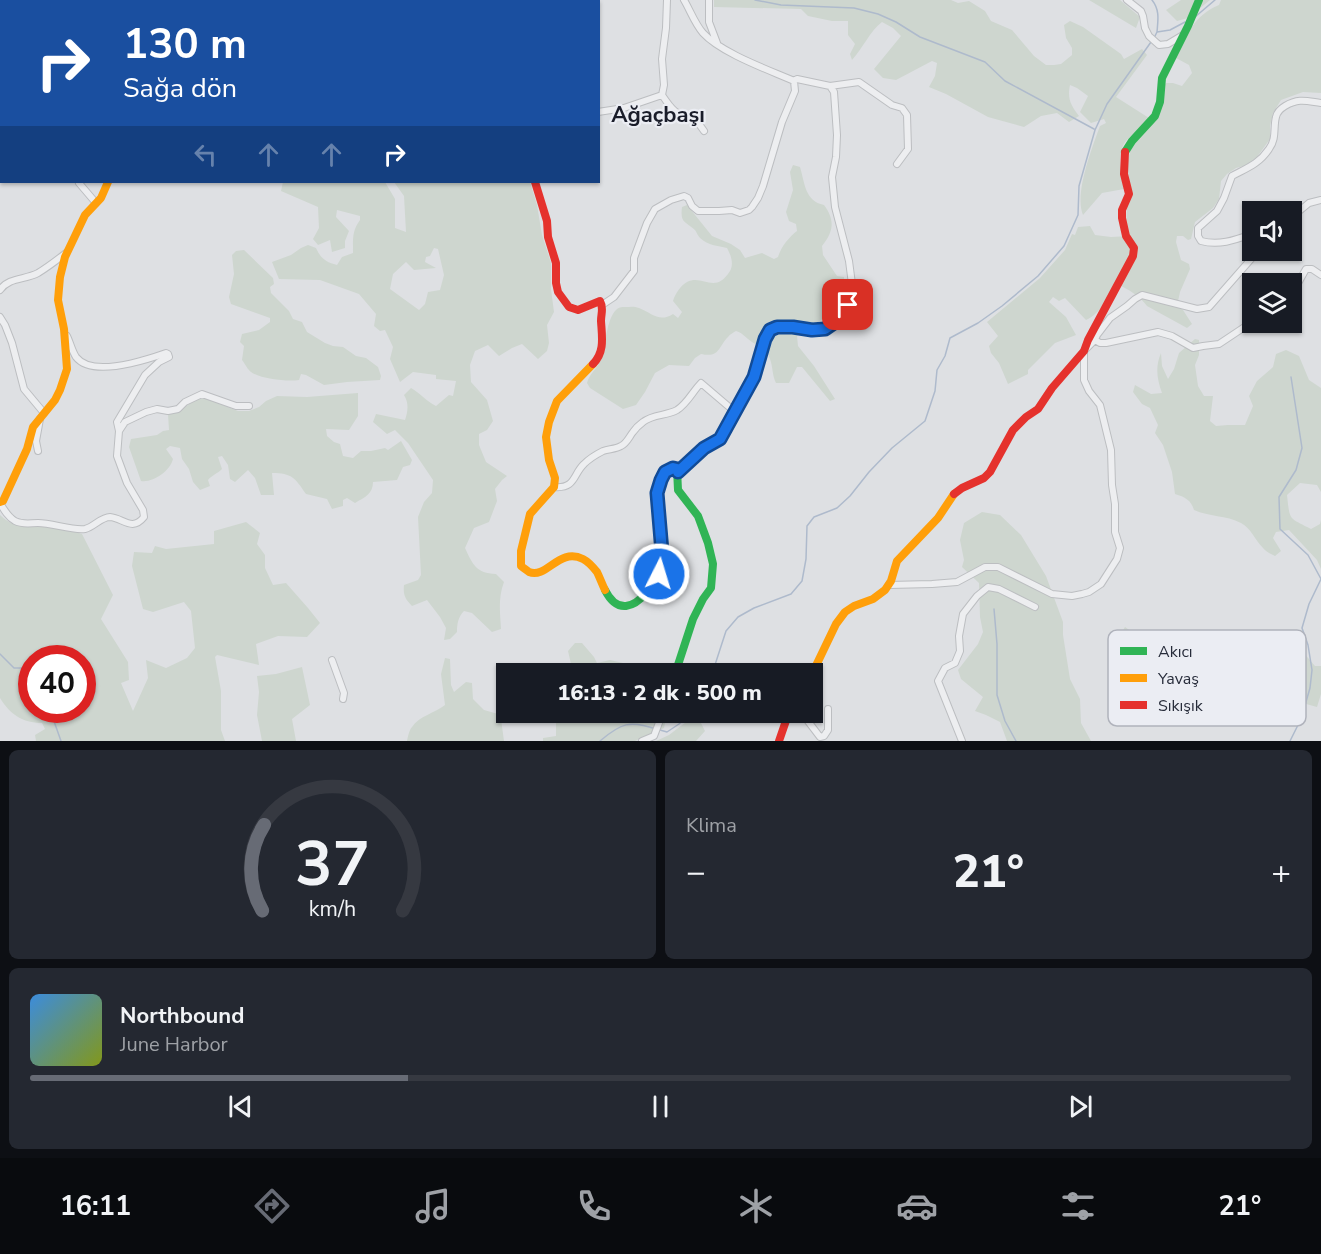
<!DOCTYPE html>
<html lang="tr">
<meta charset="utf-8">
<style>
:root{--surface:#171b24;--page:#242831;--text:#f1f3f6;--muted:#9ea1a6;--line:#363941;--accent:#676b75}
body{margin:0;font-family:"Nunito Sans",sans-serif;background:var(--page);color:var(--text);height:100vh;display:flex;flex-direction:column;font-size:22px;white-space:nowrap}
*{box-sizing:border-box;margin:0}
p{font-size:20px;color:var(--muted)}
.icon{flex:none;width:33px;height:33px;fill:none;stroke:currentColor;stroke-width:2;stroke-linecap:round;stroke-linejoin:round}
.map{position:relative;height:741px;overflow:hidden}
.details{display:flex;flex-direction:column;gap:9px;padding:9px;background:#0d0f14;flex:1}
.details>*{flex:none}
.banner{position:absolute;left:0px;top:0px;width:600px;height:183px;box-shadow:0 2px 4px #0004;background:#1a4fa0;color:#fff;overflow:hidden}
.fabs{position:absolute;left:1242px;top:201px;display:grid;gap:12px}
.fabs a{display:grid;place-items:center;width:60px;height:60px;border-radius:0px;background:var(--surface);box-shadow:0 2px 4px #0004;font-size:30px}
.speed{position:absolute;left:18px;top:645px;display:flex;gap:12px;font-size:30px;font-weight:700;text-align:center}
.speed>*{display:grid;place-content:center;width:78px;height:78px;border-radius:50%;background:var(--surface);box-shadow:0 2px 4px #0004;line-height:1}
.speed .limit{border:9px solid #d22;background:#fff;color:#111}
.pin{position:absolute;display:grid;place-items:center;width:51px;height:51px;color:#fff;margin:-26px;border-radius:12px;box-shadow:0 3px 9px #0006}
.me{position:absolute;width:66px;margin:-33px;rotate:5deg;stroke-linejoin:round;filter:drop-shadow(0 0 4px #0008)}
.turn{display:flex;align-items:center;gap:21px;height:126px;padding:0 24px;font-size:27px}
.turn .icon{width:78px;height:78px;stroke-width:2.5}
.turn b{display:block;font-size:42px;line-height:51px}
.lanes{display:flex;align-items:center;height:57px;padding:0 24px;background:#0003;justify-content:center;gap:30px;direction:ltr}
.lanes .off{opacity:.35}
.big{font-size:45px;font-weight:800;line-height:1.1}
.details .card{flex:1;display:flex;flex-direction:column;justify-content:center;gap:9px;min-width:0;padding:0 21px;border-radius:9px;background:var(--page)}
.details .dial{align-items:center;gap:0}
.dial svg{height:156px;overflow:visible;fill:none;stroke:var(--line);stroke-width:7;stroke-linecap:round;text-anchor:middle}
.dial text{fill:var(--text);stroke:none}
.song{display:flex;align-items:center;gap:18px}
.cover{width:72px;height:72px;border-radius:9px;background:linear-gradient(135deg,hsl(210 70% 55%),hsl(70 70% 35%))}
.played{height:6px;border-radius:3px;background:linear-gradient(90deg,var(--accent) 30%,var(--line) 30%)}
.keys{display:flex;justify-content:space-around;direction:ltr}
.heat{display:flex;justify-content:space-between;align-items:center;font-size:33px;direction:ltr}
.details .tiles{flex:1;display:grid;gap:9px;grid-template-columns:1fr 1fr}
.card:last-child{grid-column:span 2}
.trip{position:absolute;left:496px;top:663px;width:327px;height:60px;border-radius:0px;background:var(--surface);box-shadow:0 2px 4px #0004;font-weight:800;line-height:60px;text-align:center}
.menu{display:flex;height:96px;justify-content:space-around;align-items:center;background:#090b0e;color:var(--muted)}
.menu .icon{width:42px;height:42px}
.menu .on{color:var(--accent)}
.menu b{font-size:27px;color:var(--text)}
.map>svg:first-child{display:block}
.green{fill:#ced6cf;fill-rule:evenodd}
.lines{fill:none;stroke-linecap:round;stroke-linejoin:round}
.stream{stroke:#aebacc;stroke-width:1.5}
.street-casing{stroke:#bcbec1;stroke-width:8}
.street{stroke:#edeef0;stroke-width:6}
.fast{stroke:#30b455;stroke-width:8}
.slow{stroke:#ff9f0a;stroke-width:8}
.jam{stroke:#e5322d;stroke-width:8}
.route-casing{stroke:#114b97;stroke-width:15}
.route{stroke:#1a73e8;stroke-width:10}
.labels{text-anchor:middle;stroke-width:4.5;stroke-linejoin:round;paint-order:stroke}
.quarter-label{font-size:22px;font-weight:bold;fill:#1a1d2a;stroke:#ebedf3}
.key{fill:#ebedf3;stroke:#b0b3bc;stroke-width:1.5}
.key-label{font-size:16px;fill:#272c3a}
</style>
<div class="map">
<svg width="1321" height="741" viewBox="0 0 1321 741">
<rect width="100%" height="100%" fill="#dee0e3"/>
<path class="green" d="M714 0H951L958 3 969 1 985 11 991 21 1012 30 1034 56 1046 65H1054L1061 64 1072 55V48L1066 38 1064 25 1070 21 1083 27 1121 54 1124 59 1142 49 1147 55 1116 97 1149 118 1148 122C1141 128 1132 134 1126 141 1116 153 1121 175 1124 189L1102 193 1083 215C1074 194 1092 148 1100 126L1106 123 1104 119 1091 123 1080 112 1088 96 1077 88 1070 85C1067 99 1071 105 1079 116L1069 122 1057 113 1041 116 1024 127 988 117 946 94 929 87 935 76 937 63 932 61 896 80 883 78 874 69 901 36 893 28 882 22C870 31 863 48 852 60L850 54 855 44 848 35V21H832L808 16 801 9 714 7Z
M1089 0H1120L1140 17 1136 28Z
M1181 0H1210L1188 18 1177 21 1166 10Z
M1221 0H1321V93L1303 92 1281 100 1273 113 1270 126V139L1257 157 1247 165 1236 168 1227 174 1221 181 1219 199 1213 208 1195 222 1191 239 1188 240 1183 236H1177L1176 242 1181 260 1189 264 1190 269 1180 292 1177 306 1183 310 1192 324 1187 328 1147 306C1140 296 1128 289 1117 284 1109 296 1100 314 1086 320L1065 298 1059 301 1053 297 1049 302 1066 317 1076 335 1055 343 1028 370V374L1008 384 999 363 991 353 989 346 998 336 987 322 1040 278 1065 250 1072 234 1075 235 1078 227 1090 226 1095 235 1111 237 1129 236 1126 225 1127 207 1130 185 1127 163 1132 144 1147 130 1163 87 1166 83H1173L1182 86 1192 73 1189 65 1176 58C1186 36 1194 15 1219 5Z
M793 165 800 167C805 184 805 201 824 205 835 220 834 231 822 246L823 255 837 276 844 277V285L831 304 824 318 818 322 807 326 797 336 798 346 814 366 835 399 830 401 802 367H797L789 383H776C772 375 773 367 770 359 767 348 756 346 748 339 743 335 742 333 736 331 733 333 730 334 728 337 718 347 720 358 701 354L695 358 689 366 669 365 655 373 645 392 636 405 623 409 590 388 587 383C589 374 598 368 601 359 605 347 607 318 616 310 619 307 621 307 625 307 630 307 634 306 639 308 652 313 659 323 673 314L678 318 682 312 673 301C675 294 681 285 687 282 703 274 715 295 730 271 734 264 731 255 727 248 718 246 707 245 700 238 698 236 697 233 695 230 685 221 680 223 682 207L687 205 712 236 731 244 740 250 745 258 762 253 774 259 778 257C781 247 789 237 797 231L796 224 789 221 786 212 793 190 790 172Z
M283 182H385L395 199V228L406 232 404 196 394 182H530L537 205 542 235 551 263V289L554 312 547 325 549 343 547 351 538 359 522 344 512 348 499 356 488 345 475 351 470 365 471 382 487 400 493 421 487 430 479 434V445L486 462 507 476 502 480 495 489 497 501 489 522 474 528 465 548C473 565 476 573 496 574L504 582C498 598 500 612 501 629L492 632 472 613 464 611C458 617 457 624 457 632L450 639 444 640 446 628 440 617 427 600 412 606C405 599 403 595 404 585L418 580 421 575 418 517 424 502 432 493 433 480 408 443 395 430 387 434 373 422 376 414 405 420C408 411 409 403 404 395L411 388C420 393 426 401 436 406L449 395 453 396 456 381 436 379V375L413 372 400 382 390 359 393 347 385 330 380 331 374 326 376 314 359 294 320 280 279 279 272 262 291 255 301 248 308 245 316 248C321 259 326 262 337 265L342 257 353 253C353 239 352 231 360 220V216L337 210 336 217 349 231 345 241V248L332 252 330 240 318 245 313 239 319 228 318 207 281 191ZM434 248 438 249 444 275 440 290 428 292 425 304 419 310 390 289 393 274 406 262 414 270 436 268 425 262 426 257 430 256Z
M244 250 273 278 274 284 270 287 271 293 289 311 293 319 302 322 307 332 325 343 333 346 343 347 356 356 366 358 378 367 381 376 380 380 347 382 324 385 306 375 301 374 299 380C288 382 260 379 251 372 248 370 245 364 242 360L244 346 240 342 242 334 259 330 270 322V318L231 304 229 297 234 274 232 255 236 251Z
M1195 339 1199 340V355L1195 365 1198 386 1204 396H1213L1210 421 1216 426 1228 425H1245L1253 406 1249 396 1257 381 1273 367 1276 354 1286 350 1299 356 1309 380 1321 388V492L1317 485 1300 483 1287 495C1290 521 1288 517 1311 529L1320 524 1321 520V569L1317 560 1289 530 1276 532 1273 538 1281 551 1275 556C1271 554 1266 552 1263 548 1255 540 1251 528 1241 523 1226 515 1209 517 1194 510 1191 500 1185 497 1175 494L1172 472 1163 445 1155 433 1158 425 1150 408 1142 404 1133 392 1135 385 1151 394 1162 393C1157 379 1155 367 1161 353L1162 366 1168 379 1174 369 1179 353Z
M358 393V416L349 430 326 429 327 436 334 442 340 444 343 456 353 458 361 451H371L385 448 388 450 401 441 412 460 410 465 403 467 397 480 373 482C373 494 365 497 355 503L347 498 343 500V506L332 509 327 499 306 494C295 478 292 473 272 473L274 495H261L255 478 248 470 235 482 230 479 228 465 222 456 218 457 222 469C217 474 212 475 208 480L210 486 200 490 193 482 189 469 182 459 180 448 170 446 166 449 173 459C170 471 153 483 141 481L129 447 131 439 157 435 163 431 169 430 168 414 181 409 196 400 205 398 238 411H249L259 407 266 401 277 396 307 397Z
M982 512 1000 515 1021 535 1046 576 1063 622V635L1070 679 1080 699 1081 723 1091 741H1007L1000 722 986 715 975 711 983 697 961 679 958 670 978 644 983 632 980 617 979 583 962 567 964 560 960 540 964 523Z
M0 515C15 530 30 525 49 527 60 527 72 531 82 534L113 595 101 619 128 662 129 680 121 683 133 711 148 678 146 660 166 668 187 658 195 648 191 611 184 602 153 612 143 609 132 566 134 552 152 553 155 546 166 549 214 544V531L246 522 260 533 257 544 265 555V568L273 585 286 583 308 608 320 623 307 637 278 636 256 644 259 665 217 655 215 657 221 691V730L225 741H36L35 735 45 729 42 723C22 723 10 714 0 698ZM32 658H82V710H32Z
M1125 627 1163 654 1178 660C1181 658 1183 655 1185 653 1200 645 1217 651 1230 659L1247 649 1265 647 1273 642 1302 651 1315 666H1321V694L1317 707 1252 689 1248 696 1240 701 1223 697 1170 671 1164 681 1155 687 1137 681 1135 673 1158 670 1156 666 1134 653 1118 639Z
M575 643H582L594 657 597 663 610 660 623 663 630 673H569L571 664 568 651Z
M445 658 450 659 451 685 454 692 466 682 472 683 473 699 484 710 498 714 501 719 504 741H407C408 737 409 730 412 727 419 716 435 713 445 705L441 674Z
M302 667 310 705 292 719 296 741H262L257 715 259 692 257 676 276 674Z
M559 713H667L664 728 635 741H543V738L556 736V721Z
M690 719 700 721 705 731 696 741H656L669 735Z"/>
<g class="lines">
<path class="stream" d="M755 0 781 5 854 8 878 14 896 22 920 37 985 62 1005 81 1094 129
M1152 0C1160 10 1158 20 1157 32
M1195 17 1215 0
M1154 38 1157 32 1170 30 1185 22
M994 609 997 644V695L1005 721 1016 741
M0 654 14 668H28L32 672
M712 674 726 631 738 617 754 608 791 594 802 581 806 559 807 526 814 517 837 508 850 496 869 472 892 448 925 421 935 391 937 370 945 356 950 338 978 323 1002 306 1038 276 1064 246 1078 215 1079 186 1095 130 1107 104 1151 42
M50 710 61 741
M660 730 667 732 679 724 691 712
M600 741C621 723 630 720 656 729
M1290 741 1301 719 1310 688 1312 670 1308 645 1302 628 1309 604 1321 579 1308 555 1280 529 1279 497 1296 470 1302 448 1291 377"/>
<defs>
<path id="street" d="M6 0 7 2
M667 0 666 28 662 59 664 85 662 95C670 107 677 118 694 117L704 131
M684 0C690 10 695 24 703 33 721 53 769 70 794 81
M709 0V22L717 43
M1127 0 1141 11 1143 16 1145 28 1149 36 1159 45 1168 44 1183 35
M0 51 2 47
M830 86 859 82 892 105 902 108 907 115 908 149 897 164
M598 112 624 108 662 95
M79 183 96 203
M1292 217 1309 203 1321 200
M1252 234C1235 240 1219 246 1201 241L1198 236V228L1217 211 1224 198 1232 176C1247 168 1259 164 1269 149 1277 138 1273 128 1276 117 1277 112 1280 109 1285 106 1299 98 1306 101 1321 103
M0 290C9 277 25 280 38 273 48 267 57 260 66 253
M1292 294 1306 269H1312L1321 275
M602 305 614 297 634 271V258L647 223 655 209 671 200 684 196 688 198 692 206 698 211H719L732 210 740 213 749 210 752 207 758 198 763 186 782 122 795 91 794 81 797 79 830 86 834 92 837 135 836 157 832 177 835 207 849 261 852 284 848 305 839 320 825 329 812 330 793 327H777L770 330 765 339 755 377 720 439 704 448 678 472
M0 317 5 325 12 343 24 389 44 413
M67 336C70 342 72 351 76 357 92 378 146 360 166 353L168 354 169 357 159 362 145 375 117 422 119 431
M1095 340 1100 343H1106L1158 332 1172 336 1193 348 1203 346 1219 344 1252 322
M38 451 36 441 40 419
M554 487C576 489 573 474 584 464 589 459 597 454 603 451 609 449 616 449 621 446 627 443 629 437 633 432 635 429 639 425 643 422 653 414 666 416 677 410 687 404 693 391 701 383L735 412
M0 503C4 510 8 517 15 521 23 525 30 523 38 523 52 523 73 531 85 529 94 527 101 517 110 517 123 518 132 532 144 517L143 510 127 483 117 456 119 431 125 422 146 412 157 409 168 411 178 409 185 402 202 394 236 406H249
M889 585 932 584 957 582 985 567H998L1052 594 1072 596 1082 594 1089 592 1101 584 1117 559 1120 548 1115 532V504L1112 485 1111 450 1100 405 1089 391 1084 380V351L1095 340 1097 335 1110 318 1127 306 1135 299 1142 295 1197 309 1209 307 1259 250
M332 660 344 693 343 699
M801 712 820 737 824 736 828 730V709
M642 741 654 736 663 712
M962 741 938 681 945 668 955 663 960 651 959 636 963 614 977 596 988 587 999 589 1035 607"/>
</defs>
<use href="#street" class="street-casing"/>
<use href="#street" class="street"/>
<path class="fast" d="M488 0 489 2
M551 0V2
M191 2 192 0
M1125 152 1132 141 1155 116 1160 102 1162 78 1188 26 1199 0
M605 590C609 598 616 607 626 606 634 605 641 599 646 593 653 585 659 576 661 565 664 542 649 488 665 472 666 471 671 469 673 468L677 469 678 490 698 516 708 543 713 564 711 588 703 599 693 619 675 674"/>
<path class="slow" d="M59 0V2
M593 364 557 401 549 422 546 437 549 460 555 478 554 487 530 514 521 551V566C522 567 528 571 529 572 547 579 559 547 583 559 589 562 593 567 597 572 600 578 602 584 605 590
M0 502 3 501 27 449 33 427 55 400 60 390 67 369 64 329 58 300 60 277 65 257 85 215 101 198 108 182
M812 674 836 624 845 612 854 606 873 599 885 590 891 581 897 561 938 518 954 494"/>
<path class="jam" d="M410 0 411 2
M535 182 547 221 548 237 556 263V283L558 292 569 307 578 310 600 301C604 308 601 313 601 321 602 337 605 352 593 364
M954 494 962 488 984 478 990 472 1013 430 1026 417 1038 409 1052 388 1084 351 1088 340 1133 256 1134 248 1126 236 1122 218V210L1129 194 1124 174 1125 152
M779 741 789 712"/>
</g>
<g class="lines">
<defs>
<path id="route" d="M659 574 662 552 657 493 661 480 665 472 673 468 677 469 678 472 704 448 720 439 754 377 765 339 770 330 777 327H793L812 330 825 329 838 320 848 305"/>
</defs>
<use href="#route" class="route-casing"/>
<use href="#route" class="route"/>
</g>
<g class="labels">
<g class="quarter-label">
<text x="658" y="122">Ağaçbaşı</text>
</g>
</g>
<rect x="1108" y="630" width="198" height="96" rx="9" class="key"/>
<rect x="1120" y="647" width="27" height="8" fill="#30b455"/>
<rect x="1120" y="674" width="27" height="8" fill="#ff9f0a"/>
<rect x="1120" y="701" width="27" height="8" fill="#e5322d"/>
<g class="key-label">
<text x="1158" y="657">Akıcı</text>
<text x="1158" y="684">Yavaş</text>
<text x="1158" y="711">Sıkışık</text>
</g>
</svg>
<div class="fabs">
<a><svg class="icon" aria-label="sound" viewBox="0 0 24 24"><path d="M4 9h4l5-4v14l-5-4H4zM17 9q2 3 0 6"/></svg></a>
<a><svg class="icon" aria-label="layers" viewBox="0 0 24 24"><path d="M12 4l9 5-9 5-9-5zM3 14l9 5 9-5"/></svg></a>
</div>
<div class="speed"><div class="limit">40</div></div>
<div class="pin" style="left:848px;top:305px;background:#d93025"><svg class="icon" aria-label="arrive" viewBox="0 0 24 24"><path d="M6 21V4h12l-3 4 3 4H6"/></svg></div>
<svg class="me" style="left:659px;top:574px" viewBox="-20 -20 40 40"><circle r="17" fill="#1a73e8" stroke="#fff" stroke-width="3"/><path d="M0-11L8 9 0 5-8 9z" fill="#fff"/></svg>
<div class="trip">16:13 · 2 dk · 500 m</div>
<div class="banner">
<div class="turn"><svg class="icon" aria-label="right" viewBox="0 0 24 24"><path d="M7 20v-9h11M14 6l5 5-5 5"/></svg><div><b>130 m</b>Sağa dön</div></div>
<div class="lanes"><svg class="icon off" aria-label="left" viewBox="0 0 24 24"><path d="M17 20v-9H6M10 6l-5 5 5 5"/></svg><svg class="icon off" aria-label="ahead" viewBox="0 0 24 24"><path d="M12 20V5M6 11l6-6 6 6"/></svg><svg class="icon off" aria-label="ahead" viewBox="0 0 24 24"><path d="M12 20V5M6 11l6-6 6 6"/></svg><svg class="icon" aria-label="right" viewBox="0 0 24 24"><path d="M7 20v-9h11M14 6l5 5-5 5"/></svg></div>
</div>
</div>
<section class="details">
<div class="tiles">
<div class="card dial"><svg viewBox="0 0 100 80">
<path d="M14 69A42 42 0 1 1 86 69"/>
<path d="M14 69A42 42 0 0 1 15 25" stroke="#676b75"/>
<text x="50" y="56" font-size="32" font-weight="700">37</text>
<text x="50" y="72" font-size="11">km/h</text>
</svg></div>
<div class="card"><p>Klima</p>
<div class="heat"><a>−</a><b class="big">21°</b><a>+</a></div>
</div>
<div class="card">
<div class="song"><i class="cover"></i><div><b>Northbound</b><p>June Harbor</p></div></div>
<div class="played"></div>
<div class="keys"><svg class="icon" aria-label="previous" viewBox="0 0 24 24"><path d="M18 5L8 12l10 7zM5 5v14"/></svg><svg class="icon" aria-label="pause" viewBox="0 0 24 24"><path d="M8 5v14M16 5v14"/></svg><svg class="icon" aria-label="next" viewBox="0 0 24 24"><path d="M6 5l10 7-10 7zM19 5v14"/></svg></div>
</div>
</div>
</section>
<nav class="menu">
<b>16:11</b>
<svg class="icon on" aria-label="directions" viewBox="0 0 24 24"><path d="M12 3l9 9-9 9-9-9zM9 14v-3h6M13 9l2 2-2 2"/></svg>
<svg class="icon" aria-label="music" viewBox="0 0 24 24"><path d="M9 18V5l10-2v13"/><circle cx="6" cy="18" r="3"/><circle cx="16" cy="16" r="3"/></svg>
<svg class="icon" aria-label="phone" viewBox="0 0 24 24"><path d="M5 4h4l2 5-3 2q2 4 5 5l2-3 5 2v4C11 20 4 13 5 4z"/></svg>
<svg class="icon" aria-label="climate" viewBox="0 0 24 24"><path d="M12 3v18M4 7l16 10M4 17L20 7"/></svg>
<svg class="icon" aria-label="car" viewBox="0 0 24 24"><path d="M5 17H2v-5l4-1 3-4h7l3 4 3 1v5h-3M9 17h6M6 11h13"/><circle cx="7" cy="17" r="2"/><circle cx="17" cy="17" r="2"/></svg>
<svg class="icon" aria-label="filters" viewBox="0 0 24 24"><path d="M4 7h16M4 17h16"/><circle cx="9" cy="7" r="2"/><circle cx="15" cy="17" r="2"/></svg>
<b>21°</b>
</nav>
